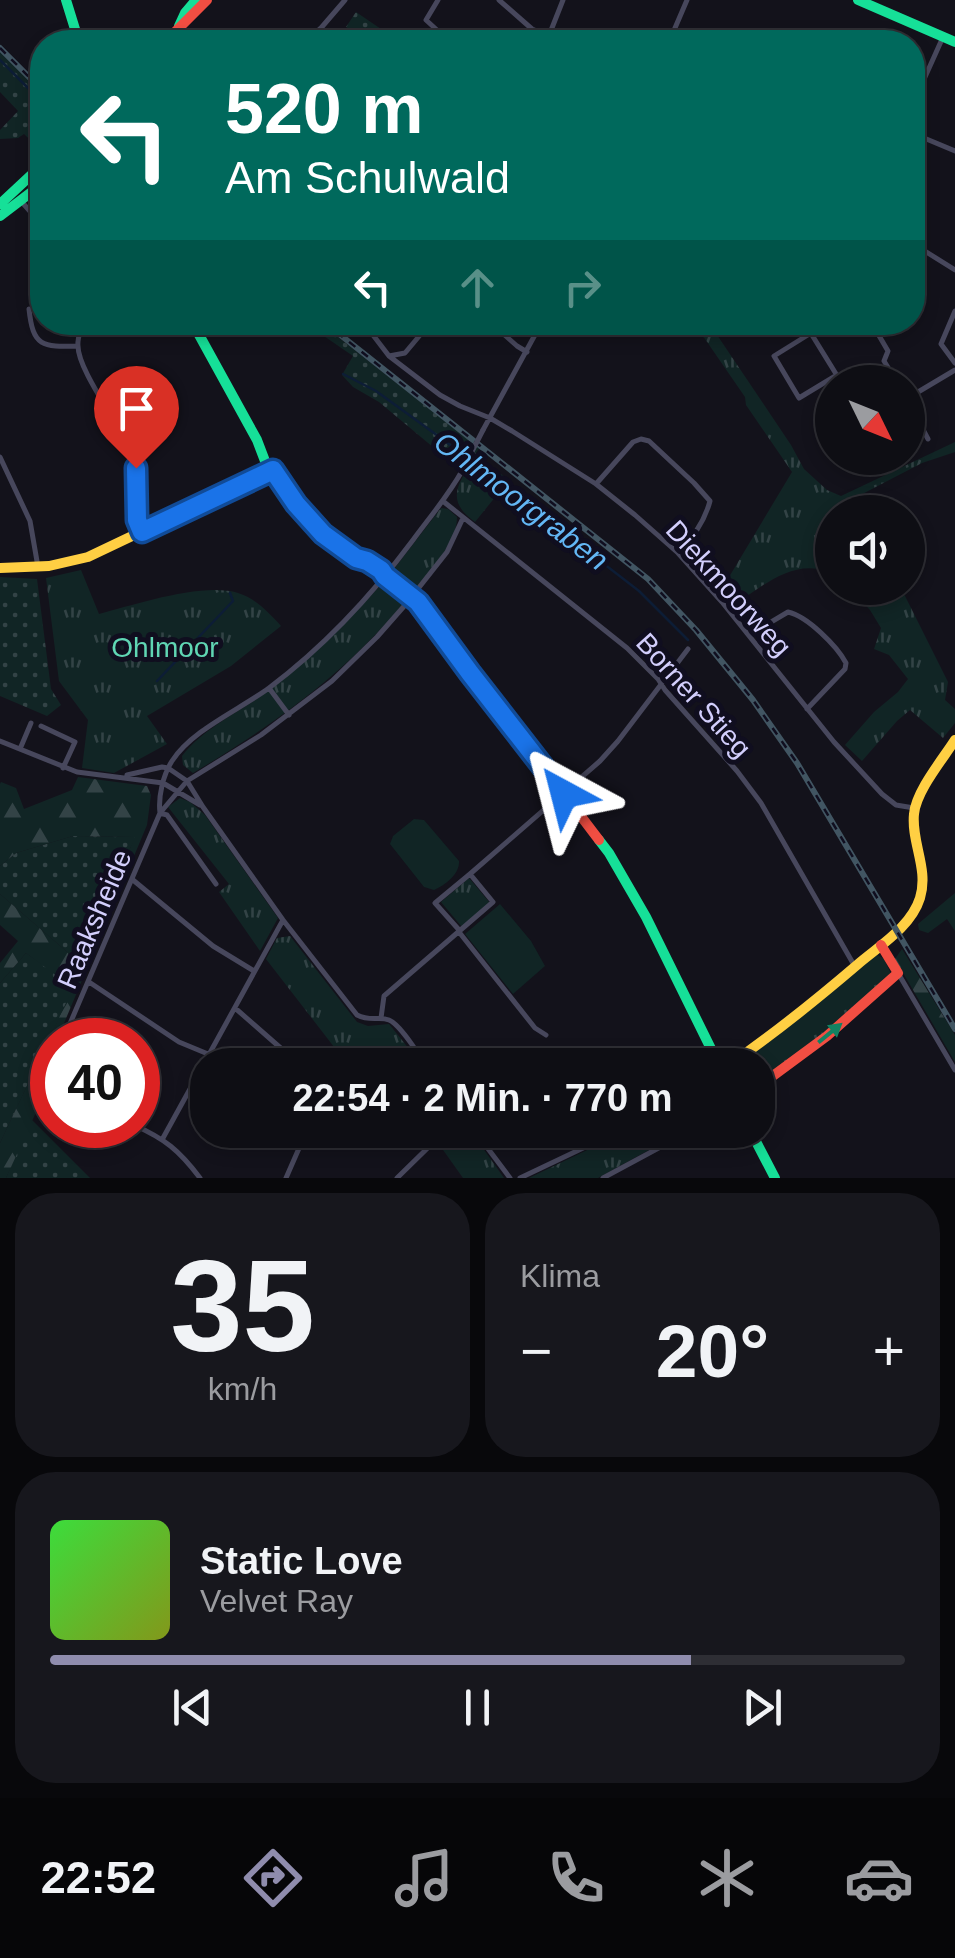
<!DOCTYPE html>
<html lang="de">
<meta charset="utf-8">
<style>
:root{--surface:#0e0e14;--page:#17171d;--text:#f1f3f6;--muted:#9b9ca0;--line:#2e2e34;--accent:#8f8cad}
body{margin:0;font-family:Arial,sans-serif;background:var(--page);color:var(--text);height:100vh;display:flex;flex-direction:column;font-size:38px;white-space:nowrap}
*{box-sizing:border-box;margin:0}
p{font-size:32px;color:var(--muted)}
.icon{flex:none;width:55px;height:55px;fill:none;stroke:currentColor;stroke-width:2;stroke-linecap:round;stroke-linejoin:round}
.map{position:relative;height:1178px;overflow:hidden}
.side{display:flex;flex-direction:column;gap:15px;padding:15px;background:#08080b;flex:1}
.side>*{flex:none}
.top-card{position:absolute;left:30px;top:30px;width:895px;height:305px;border-radius:40px;box-shadow:0 5px 15px #0003,0 0 0 2px var(--line);background:#00695c;color:#fff;overflow:hidden}
.needle{width:65px;rotate:133deg}
.controls{position:absolute;left:815px;top:365px;display:grid;gap:20px}
.controls a{display:grid;place-items:center;width:110px;height:110px;border-radius:50%;background:var(--surface);box-shadow:0 5px 15px #0003,0 0 0 2px var(--line);font-size:50px}
.speed{position:absolute;left:30px;top:1018px;display:flex;gap:20px;font-size:50px;font-weight:700;text-align:center}
.speed>*{display:grid;place-content:center;width:130px;height:130px;border-radius:50%;background:var(--surface);box-shadow:0 5px 15px #0003,0 0 0 2px var(--line);line-height:1}
.speed .limit{border:15px solid #d22;background:#fff;color:#111}
.pin{position:absolute;display:grid;place-items:center;width:85px;height:85px;color:#fff;margin:-102px -42px;border-radius:50% 50% 50% 0;rotate:-45deg;box-shadow:0 0 10px #0007}
.pin .icon{rotate:45deg}
.me{position:absolute;width:110px;margin:-55px;rotate:322deg;stroke-linejoin:round;filter:drop-shadow(0 0 8px #0008)}
.turn{display:flex;align-items:center;gap:35px;height:210px;padding:0 30px;font-size:45px}
.turn .icon{width:130px;height:130px;stroke-width:2.5}
.turn b{display:block;font-size:70px;line-height:85px}
.lanes{display:flex;align-items:center;height:95px;padding:0 30px;background:#0003;justify-content:center;gap:50px;direction:ltr}
.lanes .off{opacity:.35}
.big{font-size:75px;font-weight:800;line-height:1.1}
.side .tile{flex:1;display:flex;flex-direction:column;justify-content:center;gap:15px;min-width:0;padding:0 35px;border-radius:40px;background:var(--page)}
.side .dial{align-items:center;gap:0}
.dial b{font-size:130px;line-height:1}
.song{display:flex;align-items:center;gap:30px}
.cover{width:120px;height:120px;border-radius:15px;background:linear-gradient(135deg,hsl(120 70% 55%),hsl(70 70% 35%))}
.played{height:10px;border-radius:5px;background:linear-gradient(90deg,var(--accent) 75%,var(--line) 75%)}
.keys{display:flex;justify-content:space-around;direction:ltr}
.heat{display:flex;justify-content:space-between;align-items:center;font-size:55px;direction:ltr}
.side .tiles{flex:1;display:grid;gap:15px;grid-template-columns:1fr 1fr}
.tile:last-child{grid-column:span 2}
.trip{position:absolute;left:190px;top:1048px;width:585px;height:100px;border-radius:40px;background:var(--surface);box-shadow:0 5px 15px #0003,0 0 0 2px var(--line);font-weight:800;line-height:100px;text-align:center}
.menu{display:flex;height:160px;justify-content:space-around;align-items:center;background:#060608;color:var(--muted)}
.menu .icon{width:70px;height:70px}
.menu .current{color:var(--accent)}
.menu b{font-size:45px;color:var(--text)}
.map>svg:first-child{display:block}
.grass{fill:url(#grass-dots)}
.forest{fill:url(#forest-firs)}
.park{fill:url(#park-tufts)}
.pitch{fill:#112525}
.lines{fill:none;stroke-linecap:round;stroke-linejoin:round}
.stream{stroke:#0d1d36;stroke-width:2.5}
.street{stroke:#47475c;stroke-width:5}
.fast{stroke:#16e098;stroke-width:10}
.slow{stroke:#ffcf43;stroke-width:10}
.jam{stroke:#f24e42;stroke-width:10}
.rail-casing{stroke:#415562;stroke-width:6}
.rail{stroke:#100e1f;stroke-width:2.5;stroke-dasharray:8;stroke-linecap:butt}
.street-bridge{stroke:#47475c;stroke-width:5}
.oneway{fill:#138262}
.route-casing{stroke:#114b97;stroke-width:25}
.route{stroke:#1a73e8;stroke-width:18}
.labels{text-anchor:middle;stroke-width:10;stroke-linejoin:round;paint-order:stroke}
.street-label{font-size:28px;fill:#d2cefc;stroke:#100e1f}
.park-label{font-size:28px;fill:#60d6b4;stroke:#100e1f}
.water-label{font-size:30px;font-style:italic;fill:#63b7f5;stroke:#100e1f}
</style>
<div class="map">
<svg width="955" height="1178" viewBox="0 0 955 1178">
<defs>
<pattern id="grass-dots" width="8" height="8" patternUnits="userSpaceOnUse" patternTransform="scale(2.5)"><rect width="8" height="8" fill="#112525"/><path d="M2 2h.1M6 6h.1" fill="none" stroke="#334346" stroke-width="1.8" stroke-linecap="round"/></pattern>
<pattern id="forest-firs" width="22" height="20" patternUnits="userSpaceOnUse" patternTransform="scale(2.5)"><rect width="22" height="20" fill="#112525"/><path d="M5 1l3.5 6h-7zM16 11l3.5 6h-7z" fill="#334346"/></pattern>
<pattern id="park-tufts" width="24" height="20" patternUnits="userSpaceOnUse" patternTransform="scale(2.5)"><rect width="24" height="20" fill="#112525"/><path d="M3 7l-1-3M5 7V3M7 7l1-3M15 17l-1-3M17 17v-4M19 17l1-3" fill="none" stroke="#334346"/></pattern>
</defs>
<rect width="100%" height="100%" fill="#13121b"/>
<path class="grass" d="M356 12 400 42H370L346 27Z
M0 50 42 93V151L24 134 18 138 0 139V130L18 111 0 92Z
M305 323H320L479 448 475 455 468 450 458 468 379 402 353 387 342 375 353 356Z
M0 577 37 579 51 689 61 705 47 716 0 696Z
M73 836 136 837 124 860 80 963 0 894V866L16 853Z
M26 953 74 987 0 1143V983Z
M31 1119 90 1178H6Z"/>
<path class="forest" d="M78 777 147 786 151 795 147 825 57 1040H52V1051L48 1062V1086L6 1178H0V1143L73 988 26 953 0 983V963L18 941 0 925V894L80 963 135 837 73 836 16 853 0 866V784L1 782 16 788 24 809 72 790Z
M902 949 955 1035V1062L895 959Z"/>
<path class="park" d="M694 323H709L791 445 804 469 827 490 841 496 955 442V452L922 463 845 503 851 512H832V574C796 555 762 587 732 606L720 592 792 472 746 405 745 397Z
M475 455 509 480 475 522C443 499 460 483 475 455Z
M441 508 448 509 457 517C457 543 432 567 416 588L394 569Z
M81 570 99 614C134 605 203 582 238 593 255 598 269 613 281 626L231 666 147 716 167 744 114 773 82 768 88 720 59 681 46 578Z
M380 586 402 605C343 675 272 726 193 773L183 765 182 756C204 728 238 713 267 692 309 661 344 624 380 586Z
M850 588H901L948 682 945 700 955 709V723L943 738 910 710 897 721 862 761 845 745 874 712 898 692 908 679 889 655 874 649 881 628 870 610Z
M180 798 190 802 205 815 278 918 260 951 219 892 229 884 168 807Z
M469 878 490 903 462 927 441 902Z
M955 893V931L947 919 928 933 919 930 918 924Z
M290 936 357 1022 368 1026 389 1024 422 1065H348L266 959 277 938Z
M876 954 884 959 891 974 821 1035 758 1083V1065H736L780 1034Z
M461 1130H470L504 1178H463L441 1147Z
M629 1130H685L598 1178H529Z"/>
<path class="pitch" d="M414 819 424 820 459 861C460 874 445 885 434 890L424 887 390 844 393 836Z
M500 904 531 941 545 966 513 994 465 934Z"/>
<g class="lines">
<path class="stream" d="M0 60 42 102
M343 374 376 391 445 441 639 591 688 640
M157 681 233 601 230 593"/>
<path class="street" d="M438 0 426 20 450 42
M499 0 532 29 562 42
M548 38 563 0
M305 42 321 28 345 0
M669 42 687 0
M912 106 943 37
M912 133 955 151
M21 201 42 225
M912 243 955 270
M29 309C33 347 42 347 78 346
M955 311 941 344 955 363
M82 322C81 330 77 339 78 346 78 371 121 426 131 453 141 479 132 507 141 532
M363 322 389 356 440 395 460 406 490 418 512 431 596 484 635 515 678 553 722 602 834 742 882 794 896 805 914 808
M490 322 517 346 527 352
M804 322 841 382
M871 322 888 351 884 361 897 382
M720 323 721 322
M811 333 774 356 799 398 837 375
M389 356 405 353 431 322
M908 398 955 370
M908 401 928 439
M483 430 542 322
M0 457 30 521 38 567
M596 484 633 442 641 439 649 441 694 483 710 501C705 520 692 539 678 553
M444 502 627 648 658 679 665 690 737 771 761 803 854 965
M749 635 788 612C807 616 837 646 846 663L845 669 807 709
M269 688 289 715
M41 726 75 742 63 768
M0 741 77 772 163 783 200 805
M20 749 31 723
M168 768 187 781 203 807 283 920 357 1015C371 1022 379 1016 389 1020 401 1025 418 1054 426 1065
M127 775 162 767 168 768
M160 813C158 797 163 775 172 761 192 730 239 710 269 688 325 646 372 595 413 540 430 517 448 496 462 471
M160 813 167 815 216 884
M133 880 213 946 254 971
M460 931 435 903 470 874
M459 932 535 1028 546 1035
M898 973 955 1070
M89 982 179 1042 208 1054
M235 1008 300 1065
M381 1018 384 996 493 902 470 874 600 761 618 741 688 649
M63 1040 160 813 187 781 261 735 332 681 377 637 406 604 447 552 463 518
M52 1063 49 1070 52 1074
M134 1125C165 1139 179 1150 200 1178
M474 1130 510 1178
M163 1138 283 920
M286 1178 307 1130
M397 1178 446 1130
M520 1178 621 1130
M603 1178 692 1130"/>
<path class="fast" d="M66 0 79 42
M858 0 955 42
M179 26 185 13 196 0
M0 204 42 165
M0 216 42 184
M192 322 257 440 265 461 309 520 364 565 385 576
M599 840 609 853 646 917 719 1065
M750 1130 775 1178"/>
<path class="slow" d="M0 568 49 566 88 557 273 469
M729 1065C774 1034 816 1000 857 965 879 946 911 927 920 898 929 869 911 842 914 814 916 791 943 759 955 740"/>
<path class="jam" d="M165 42 207 0
M356 558C380 565 398 587 418 602L599 840
M758 1087 827 1036 898 973 881 945"/>
<defs>
<path id="rail" d="M0 48 42 90
M324 322 648 579 696 630 753 700 797 763 955 1029"/>
</defs>
<use href="#rail" class="rail-casing"/>
<use href="#rail" class="rail"/>
<path class="street-bridge" d="M462 471 483 430"/>
</g>
<defs><path id="oneway-solid" d="M-6-.8H1V-3.2L6.5 0L1 3.2V.8H-6Z" transform="scale(2.5)"/></defs>
<use class="oneway" href="#oneway-solid" transform="translate(830 1033) rotate(-39)"/>
<g class="lines">
<defs>
<path id="route" d="M136 468 137 520 142 532 273 470 296 504 323 534 356 558 367 561 381 570 385 576 418 602 470 673 564 794"/>
</defs>
<use href="#route" class="route-casing"/>
<use href="#route" class="route"/>
</g>
<g class="labels">
<g class="street-label">
<text transform="translate(729 588) rotate(48)" y="10">Diekmoorweg</text>
<text transform="translate(694 695) rotate(48)" y="10">Borner Stieg</text>
<text transform="translate(94 919) rotate(-67)" y="10">Raaksheide</text>
</g>
<g class="park-label">
<text x="165" y="657">Ohlmoor</text>
</g>
<g class="water-label">
<text transform="translate(521 501) rotate(37)" y="10">Ohlmoorgraben</text>
</g>
</g>
</svg>
<div class="controls">
<a><svg class="needle" viewBox="-14 -14 28 28"><path d="M0-13l5 13h-10z" fill="#e53935"/><path d="M0 13l5-13h-10z" fill="#9b9ca0"/></svg></a>
<a><svg class="icon" aria-label="sound" viewBox="0 0 24 24"><path d="M4 9h4l5-4v14l-5-4H4zM17 9q2 3 0 6"/></svg></a>
</div>
<div class="speed"><div class="limit">40</div></div>
<div class="pin" style="left:136px;top:468px;background:#d93025"><svg class="icon" aria-label="arrive" viewBox="0 0 24 24"><path d="M6 21V4h12l-3 4 3 4H6"/></svg></div>
<svg class="me" style="left:564px;top:794px" viewBox="-20 -20 40 40"><path d="M0-17L14 15 0 8-14 15z" fill="#1a73e8" stroke="#fff" stroke-width="4"/></svg>
<div class="trip">22:54 · 2 Min. · 770 m</div>
<div class="top-card">
<div class="turn"><svg class="icon" aria-label="left" viewBox="0 0 24 24"><path d="M17 20v-9H6M10 6l-5 5 5 5"/></svg><div><b>520 m</b>Am Schulwald</div></div>
<div class="lanes"><svg class="icon" aria-label="left" viewBox="0 0 24 24"><path d="M17 20v-9H6M10 6l-5 5 5 5"/></svg><svg class="icon off" aria-label="ahead" viewBox="0 0 24 24"><path d="M12 20V5M6 11l6-6 6 6"/></svg><svg class="icon off" aria-label="right" viewBox="0 0 24 24"><path d="M7 20v-9h11M14 6l5 5-5 5"/></svg></div>
</div>
</div>
<section class="side">
<div class="tiles">
<div class="tile dial"><b>35</b><p>km/h</p></div>
<div class="tile"><p>Klima</p>
<div class="heat"><a>−</a><b class="big">20°</b><a>+</a></div>
</div>
<div class="tile">
<div class="song"><i class="cover"></i><div><b>Static Love</b><p>Velvet Ray</p></div></div>
<div class="played"></div>
<div class="keys"><svg class="icon" aria-label="previous" viewBox="0 0 24 24"><path d="M18 5L8 12l10 7zM5 5v14"/></svg><svg class="icon" aria-label="pause" viewBox="0 0 24 24"><path d="M8 5v14M16 5v14"/></svg><svg class="icon" aria-label="next" viewBox="0 0 24 24"><path d="M6 5l10 7-10 7zM19 5v14"/></svg></div>
</div>
</div>
</section>
<nav class="menu">
<b>22:52</b>
<svg class="icon current" aria-label="directions" viewBox="0 0 24 24"><path d="M12 3l9 9-9 9-9-9zM9 14v-3h6M13 9l2 2-2 2"/></svg>
<svg class="icon" aria-label="music" viewBox="0 0 24 24"><path d="M9 18V5l10-2v13"/><circle cx="6" cy="18" r="3"/><circle cx="16" cy="16" r="3"/></svg>
<svg class="icon" aria-label="phone" viewBox="0 0 24 24"><path d="M5 4h4l2 5-3 2q2 4 5 5l2-3 5 2v4C11 20 4 13 5 4z"/></svg>
<svg class="icon" aria-label="climate" viewBox="0 0 24 24"><path d="M12 3v18M4 7l16 10M4 17L20 7"/></svg>
<svg class="icon" aria-label="car" viewBox="0 0 24 24"><path d="M5 17H2v-5l4-1 3-4h7l3 4 3 1v5h-3M9 17h6M6 11h13"/><circle cx="7" cy="17" r="2"/><circle cx="17" cy="17" r="2"/></svg>
</nav>
